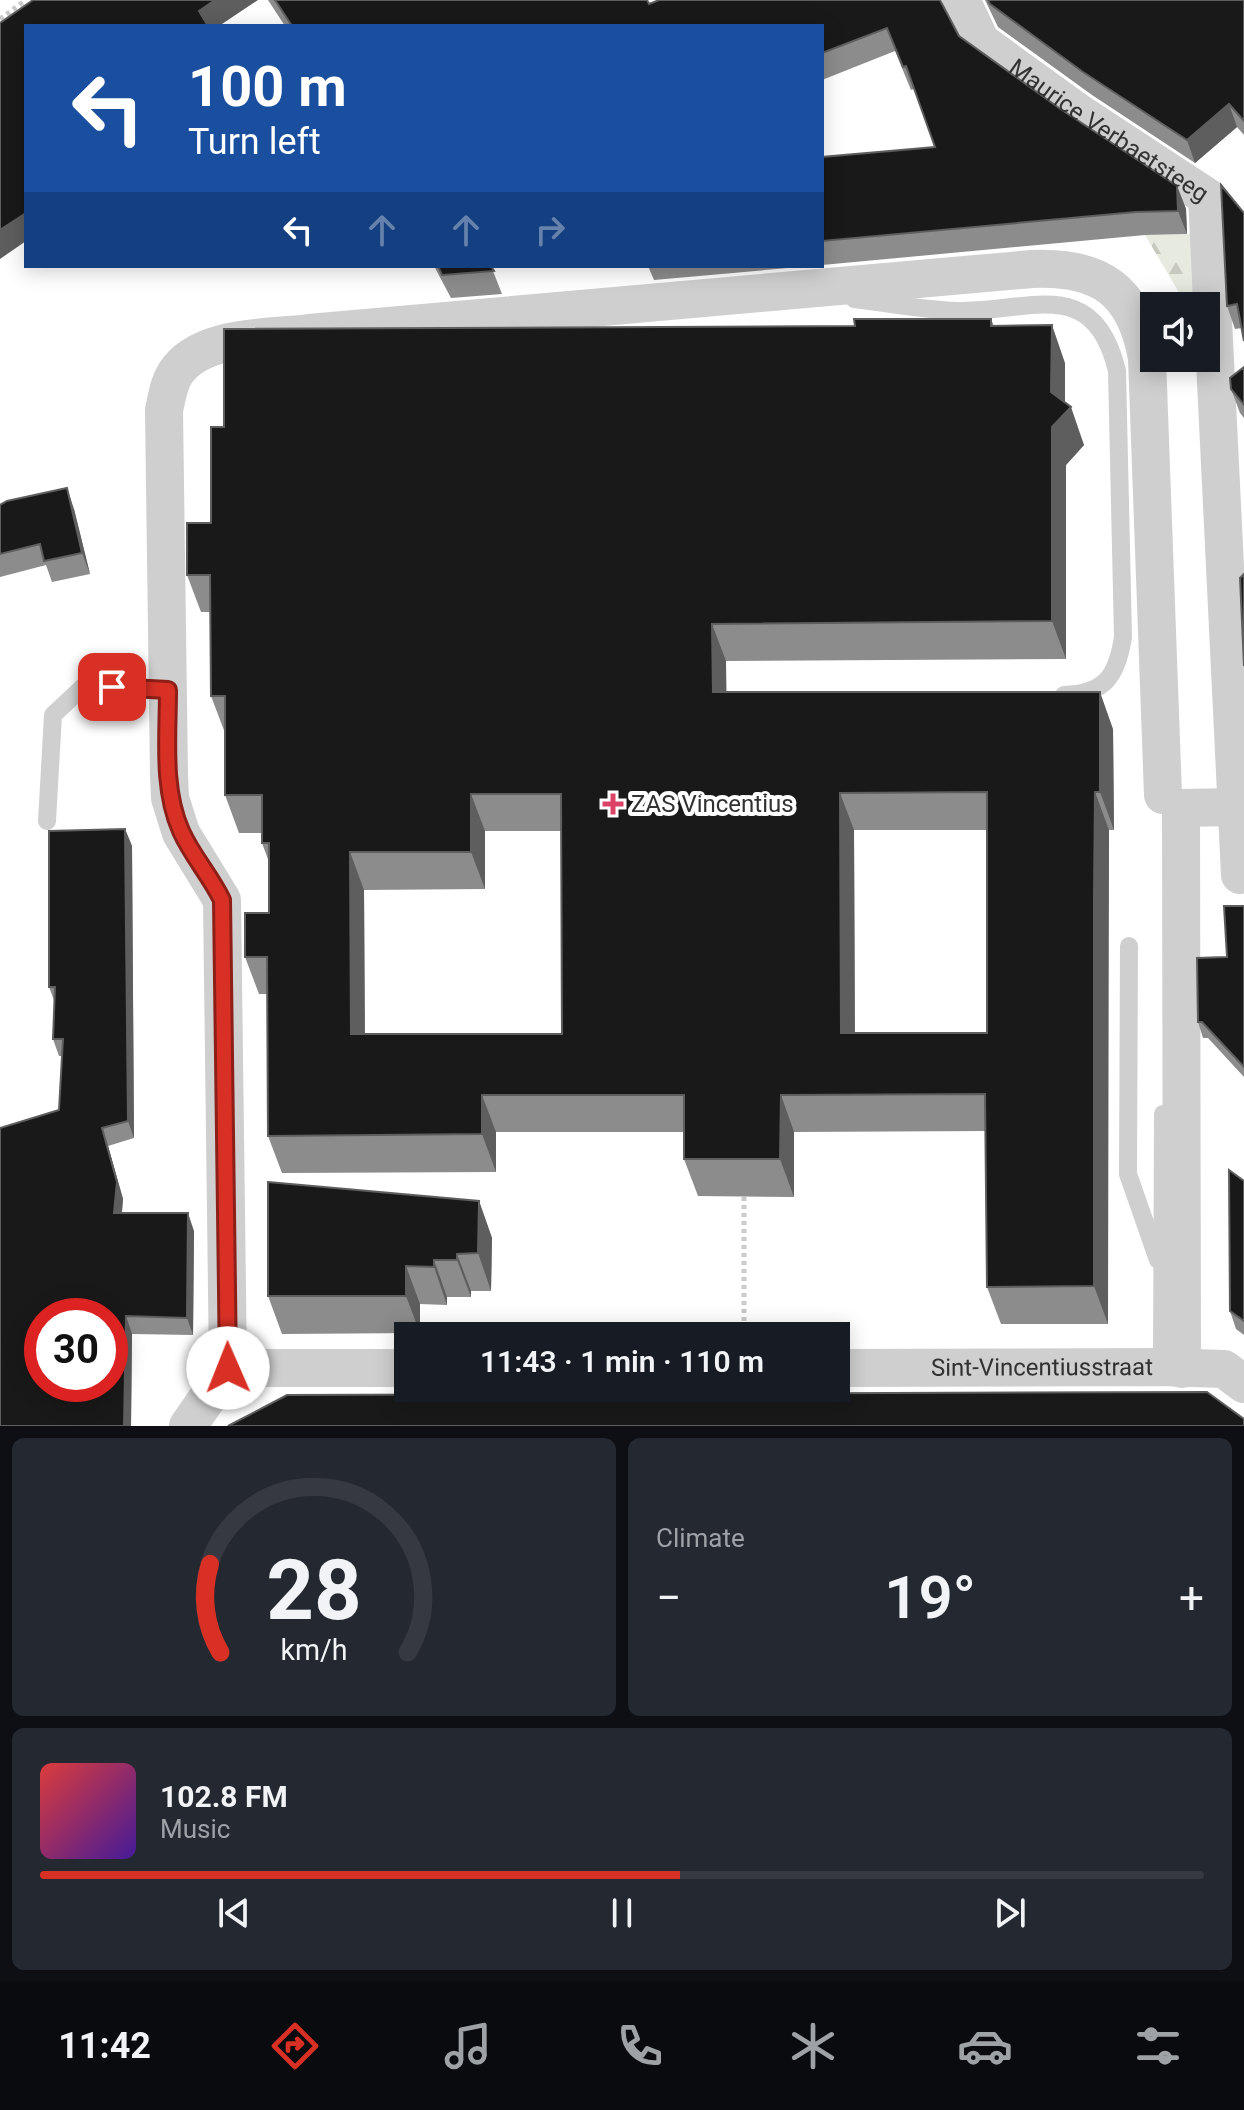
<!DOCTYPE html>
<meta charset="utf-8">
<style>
:root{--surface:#171b24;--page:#242831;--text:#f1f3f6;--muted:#9ea1a6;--line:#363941;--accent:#d93025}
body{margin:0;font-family:Roboto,sans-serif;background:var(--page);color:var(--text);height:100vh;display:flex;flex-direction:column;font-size:30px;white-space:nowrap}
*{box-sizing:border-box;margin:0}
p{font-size:26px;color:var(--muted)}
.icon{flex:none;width:44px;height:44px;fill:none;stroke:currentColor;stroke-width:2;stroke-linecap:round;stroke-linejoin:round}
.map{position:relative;height:1426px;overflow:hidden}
.sheet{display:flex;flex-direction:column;gap:12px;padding:12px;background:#0d0f14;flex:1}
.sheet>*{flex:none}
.guide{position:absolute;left:24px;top:24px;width:800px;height:244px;border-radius:0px;box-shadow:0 4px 20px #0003;background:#1a4fa0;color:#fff;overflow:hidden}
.controls{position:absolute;left:1140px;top:292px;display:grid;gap:16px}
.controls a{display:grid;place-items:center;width:80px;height:80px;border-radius:0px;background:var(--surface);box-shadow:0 4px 20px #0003;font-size:40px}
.speed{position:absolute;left:24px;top:1298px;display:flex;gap:16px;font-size:40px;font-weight:700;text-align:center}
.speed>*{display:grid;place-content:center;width:104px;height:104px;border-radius:50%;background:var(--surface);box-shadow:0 4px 20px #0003;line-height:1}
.speed .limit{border:12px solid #d22;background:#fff;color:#111}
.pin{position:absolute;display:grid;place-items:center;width:68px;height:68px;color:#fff;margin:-34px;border-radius:16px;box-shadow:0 4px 12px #0006}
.me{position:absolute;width:88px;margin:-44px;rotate:359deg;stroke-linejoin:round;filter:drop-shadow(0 0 6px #0008)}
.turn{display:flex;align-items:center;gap:28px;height:168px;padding:0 32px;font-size:36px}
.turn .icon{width:104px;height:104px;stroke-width:2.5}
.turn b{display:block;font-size:56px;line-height:68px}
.lanes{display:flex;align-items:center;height:76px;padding:0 32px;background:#0003;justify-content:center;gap:40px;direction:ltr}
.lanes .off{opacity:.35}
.big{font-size:60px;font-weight:600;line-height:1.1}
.sheet .card{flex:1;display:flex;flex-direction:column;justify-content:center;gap:12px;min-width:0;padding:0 28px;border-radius:12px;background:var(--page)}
.sheet .dial{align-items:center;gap:0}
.dial svg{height:208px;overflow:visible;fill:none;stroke:var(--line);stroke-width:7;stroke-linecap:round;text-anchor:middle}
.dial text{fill:var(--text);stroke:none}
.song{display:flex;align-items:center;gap:24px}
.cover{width:96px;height:96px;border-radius:12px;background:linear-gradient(135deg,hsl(0 70% 55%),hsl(260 70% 35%))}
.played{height:8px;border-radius:4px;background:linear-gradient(90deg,var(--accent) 55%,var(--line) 55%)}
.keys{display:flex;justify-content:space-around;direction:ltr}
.heat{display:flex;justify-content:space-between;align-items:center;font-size:44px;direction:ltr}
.sheet .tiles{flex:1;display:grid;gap:12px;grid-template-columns:1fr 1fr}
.card:last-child{grid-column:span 2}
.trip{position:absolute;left:394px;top:1322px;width:456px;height:80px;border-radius:0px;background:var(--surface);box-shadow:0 4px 20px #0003;font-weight:600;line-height:80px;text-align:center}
.tab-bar{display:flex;height:128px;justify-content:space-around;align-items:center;background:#090b0e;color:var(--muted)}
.tab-bar .icon{width:56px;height:56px}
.tab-bar .current{color:var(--accent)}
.tab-bar b{font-size:36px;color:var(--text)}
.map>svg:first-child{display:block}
.forest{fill:url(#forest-firs)}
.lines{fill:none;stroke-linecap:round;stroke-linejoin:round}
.path{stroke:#c9c9c9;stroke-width:5;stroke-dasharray:4 4;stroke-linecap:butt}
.lane{stroke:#cfcfcf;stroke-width:18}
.street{stroke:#cfcfcf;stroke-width:38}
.wall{fill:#8c8c8c;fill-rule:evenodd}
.shaded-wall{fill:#5e5e5e}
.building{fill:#191919;stroke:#5e5e5e;stroke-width:2;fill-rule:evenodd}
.route-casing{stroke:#8d1f18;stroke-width:20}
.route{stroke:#d93025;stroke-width:14}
.poi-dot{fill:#db4265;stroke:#fff;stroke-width:3}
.labels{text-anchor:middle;stroke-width:8;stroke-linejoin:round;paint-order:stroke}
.street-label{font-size:24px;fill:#323232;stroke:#fff}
.poi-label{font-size:24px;fill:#323232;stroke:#fff;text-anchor:start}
</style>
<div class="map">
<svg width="1244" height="1426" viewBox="0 0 1244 1426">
<defs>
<pattern id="forest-firs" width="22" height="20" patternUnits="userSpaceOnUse" patternTransform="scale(2)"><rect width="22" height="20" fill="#e7eade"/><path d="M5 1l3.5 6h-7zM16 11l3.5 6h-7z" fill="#c7c9bf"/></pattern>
</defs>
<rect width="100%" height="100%" fill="#fff"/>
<path class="forest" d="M1196 234 1199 306H1187L1145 235Z"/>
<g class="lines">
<path class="path" d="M0 19 26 0
M744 1197V1336"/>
<path class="lane" d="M854 299C889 303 928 311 964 311 1034 310 1095 277 1117 371L1123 637C1117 676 1105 694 1064 695
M47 821 53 715 84 686 168 690
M1129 946 1128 1174 1158 1260
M1162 1367 1163 1114"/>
<g class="street">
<path id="s1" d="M961 0 981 42 1079 113 1207 197 1240 875"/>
<path d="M228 1368 222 900 181 833 170 798 169 775 164 410C167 398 168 385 175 374 199 335 268 338 309 333L1032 269C1101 266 1135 291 1147 358L1163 795"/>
<path d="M228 1368H408"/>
<path id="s2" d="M836 1368 1162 1367 1224 1369 1244 1384"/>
<path d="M1182 1369 1181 808 1237 807"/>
<path d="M188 1426 228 1368"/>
</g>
</g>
<path class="wall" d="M268 0H647L649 4 659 0 959 36 1059 108 1177 186 1186 209 1187 234 1145 235 822 265V157L935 147 914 89 911 90 895 51 822 80V26H285Z
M985 0H1244V135L1237 127 1195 163 1092 95 998 27Z
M1221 185 1242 328 1235 329 1227 306Z
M434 266H491L502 294 451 298Z
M648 266H811L654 280Z
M991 319 994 326 1065 363V403L1084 445 1066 465V659L726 661V692L1113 729 1114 830H1109L1108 936V1324H1001L987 1287 986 1131 794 1132V1197L698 1196 684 1159V1132H496V1172L282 1173 268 1136 267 994H259L245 957 269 913V862L262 843V833H239L225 795V733L211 696V612H201L187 575 211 523 224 427 855 326ZM854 830H987V1033H855ZM485 831H561L562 1034H365L364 890 485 889Z
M1244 367V418L1240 413 1231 389Z
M0 505 74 509 90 574 52 582 46 565 0 577Z
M125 829 132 846 134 1138 108 1146 123 1199 122 1213 194 1231 193 1335 132 1334 131 1426 62 1056H59L53 1039 55 1003 49 987Z
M1244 906V1077L1208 1038H1203L1198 1022 1227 957Z
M1244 1181V1335L1236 1329 1230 1311Z
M479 1201 492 1238 491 1291H471V1297H447V1305L420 1304V1333L282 1334 268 1296Z"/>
<path class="shaded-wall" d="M215 0H258L219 26H204L199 11Z
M1229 104 1237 127 1195 163 1187 140Z
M1177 186 1186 209 1187 234 1178 211Z
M26 213V241L0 259V230Z
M1052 325 1065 363V413L1071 407 1084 445 1066 465V659L1052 621Z
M67 488 74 509 90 574 82 553Z
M712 624 726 661 727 730 713 692Z
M1100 692 1113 729 1114 830 1100 792Z
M1095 792 1109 830 1108 1324 1094 1286Z
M840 793 854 830 855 1071 841 1033Z
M471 794 485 831V889L471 852Z
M125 829 132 846 134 1138 128 1121Z
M350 852 364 890 365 1072 351 1034Z
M482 1095 496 1132V1172L482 1134Z
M781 1095 794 1132V1197L780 1159Z
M102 1128 108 1146 123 1199 120 1231 114 1213Z
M479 1201 492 1238 491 1291 478 1253Z
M188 1213 194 1231 193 1335 187 1318Z
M457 1254 471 1291V1297L457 1260Z
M434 1260 447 1297V1305L434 1267Z
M406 1266 420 1304V1333L406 1296Z
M126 1316 132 1334 131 1426H124Z"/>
<path class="building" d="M33 0H215L199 11 208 26H26V176L25 177 26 213 0 230V23Z
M275 0H647L649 4 659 0H940L959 36 1059 108 1177 186 1178 211 1136 212 822 241V157L935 147 906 66 903 67 887 28 822 53V26H292Z
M988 0H1244V121L1229 104 1187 140 1083 72 990 4Z
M1221 185 1244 213V341L1237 304 1227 306Z
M438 266H491L494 271 442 275Z
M854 319H991V326L1052 325 1051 392 1071 407 1052 427V621L712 624 713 692H1100V792H1095L1094 898V1286L987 1287 985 1094 781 1095 780 1159H684V1095H482V1134L268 1136 267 957H245V913H269V843H262V795H225V696H211L210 575H187V523H211V427H224V329L855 326ZM987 792V1033H841L840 793ZM471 794H561L562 1034H351L350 852H471Z
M1244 367V405L1231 389 1230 378Z
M67 488 82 553 44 561 40 544 0 554V505L7 501Z
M1244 574V666L1240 578Z
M125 829 128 1121 102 1128 117 1182 114 1213H188L187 1318 126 1316 124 1426H0V1128L59 1110 63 1039H53L55 987H49V831ZM42 1316H110V1384H42Z
M1224 906H1244V1067L1202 1022H1198L1197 958 1227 957Z
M1229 1170 1244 1181V1321L1230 1311Z
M268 1182 479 1201 478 1253 457 1254V1260H434V1267L406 1266V1296H268Z
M1207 1392 1244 1419V1426H228L287 1395Z"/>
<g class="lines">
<defs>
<path id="route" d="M112 687 168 690C168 736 162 789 181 831 192 856 210 875 222 900L228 1368"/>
</defs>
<use href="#route" class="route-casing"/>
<use href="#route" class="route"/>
</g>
<path class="poi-dot" d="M609 792h8v8h8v8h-8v8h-8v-8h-8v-8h8z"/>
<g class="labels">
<g class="street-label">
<text dy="8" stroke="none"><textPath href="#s1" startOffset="202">Maurice Verbaetsteeg</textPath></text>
<text dy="8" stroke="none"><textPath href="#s2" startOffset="206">Sint-Vincentiusstraat</textPath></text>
</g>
<g class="poi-label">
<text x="631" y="812">ZAS Vincentius</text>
</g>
</g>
</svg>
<div class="controls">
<a><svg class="icon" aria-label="sound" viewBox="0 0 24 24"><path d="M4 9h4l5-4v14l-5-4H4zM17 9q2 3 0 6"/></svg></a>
</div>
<div class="speed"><div class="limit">30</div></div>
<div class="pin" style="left:112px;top:687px;background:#d93025"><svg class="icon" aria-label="arrive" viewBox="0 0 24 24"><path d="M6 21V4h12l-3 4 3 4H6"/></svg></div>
<svg class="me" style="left:228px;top:1368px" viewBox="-20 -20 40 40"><circle r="19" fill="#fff"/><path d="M0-13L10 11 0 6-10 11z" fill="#d93025"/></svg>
<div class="trip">11:43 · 1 min · 110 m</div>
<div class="guide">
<div class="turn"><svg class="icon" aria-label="left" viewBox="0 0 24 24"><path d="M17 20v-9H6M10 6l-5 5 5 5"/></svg><div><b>100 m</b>Turn left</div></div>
<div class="lanes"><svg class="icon" aria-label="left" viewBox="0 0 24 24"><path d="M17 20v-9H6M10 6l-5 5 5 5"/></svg><svg class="icon off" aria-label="ahead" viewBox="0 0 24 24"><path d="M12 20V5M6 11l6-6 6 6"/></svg><svg class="icon off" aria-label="ahead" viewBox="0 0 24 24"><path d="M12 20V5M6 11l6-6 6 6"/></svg><svg class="icon off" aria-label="right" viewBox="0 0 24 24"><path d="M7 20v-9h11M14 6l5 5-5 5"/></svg></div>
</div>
</div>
<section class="sheet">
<div class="tiles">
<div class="card dial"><svg viewBox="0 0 100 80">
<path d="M14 69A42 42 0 1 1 86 69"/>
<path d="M14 69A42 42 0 0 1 10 35" stroke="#d93025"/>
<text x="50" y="56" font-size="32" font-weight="700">28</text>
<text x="50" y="72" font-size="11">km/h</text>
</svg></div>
<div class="card"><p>Climate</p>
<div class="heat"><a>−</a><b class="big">19°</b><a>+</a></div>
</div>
<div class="card">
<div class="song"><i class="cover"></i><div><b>102.8 FM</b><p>Music</p></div></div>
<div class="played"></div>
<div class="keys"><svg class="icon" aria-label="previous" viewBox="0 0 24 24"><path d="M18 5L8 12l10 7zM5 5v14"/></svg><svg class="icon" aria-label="pause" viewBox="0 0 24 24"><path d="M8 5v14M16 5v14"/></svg><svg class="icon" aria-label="next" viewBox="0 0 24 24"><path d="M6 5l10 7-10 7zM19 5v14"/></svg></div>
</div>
</div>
</section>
<nav class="tab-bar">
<b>11:42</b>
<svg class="icon current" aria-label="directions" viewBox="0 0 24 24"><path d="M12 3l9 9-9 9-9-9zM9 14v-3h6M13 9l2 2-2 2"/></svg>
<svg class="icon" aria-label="music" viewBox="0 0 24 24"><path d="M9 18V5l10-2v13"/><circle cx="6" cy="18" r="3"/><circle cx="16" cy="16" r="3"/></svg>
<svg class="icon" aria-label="phone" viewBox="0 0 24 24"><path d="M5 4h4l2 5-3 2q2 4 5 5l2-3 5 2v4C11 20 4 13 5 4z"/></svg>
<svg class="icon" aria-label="climate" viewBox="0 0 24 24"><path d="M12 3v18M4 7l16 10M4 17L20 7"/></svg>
<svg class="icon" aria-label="car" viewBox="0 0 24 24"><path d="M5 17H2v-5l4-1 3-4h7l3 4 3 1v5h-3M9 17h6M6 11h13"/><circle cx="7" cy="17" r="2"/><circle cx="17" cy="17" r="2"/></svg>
<svg class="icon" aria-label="filters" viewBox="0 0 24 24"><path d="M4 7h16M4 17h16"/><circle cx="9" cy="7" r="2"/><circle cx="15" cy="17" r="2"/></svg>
</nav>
